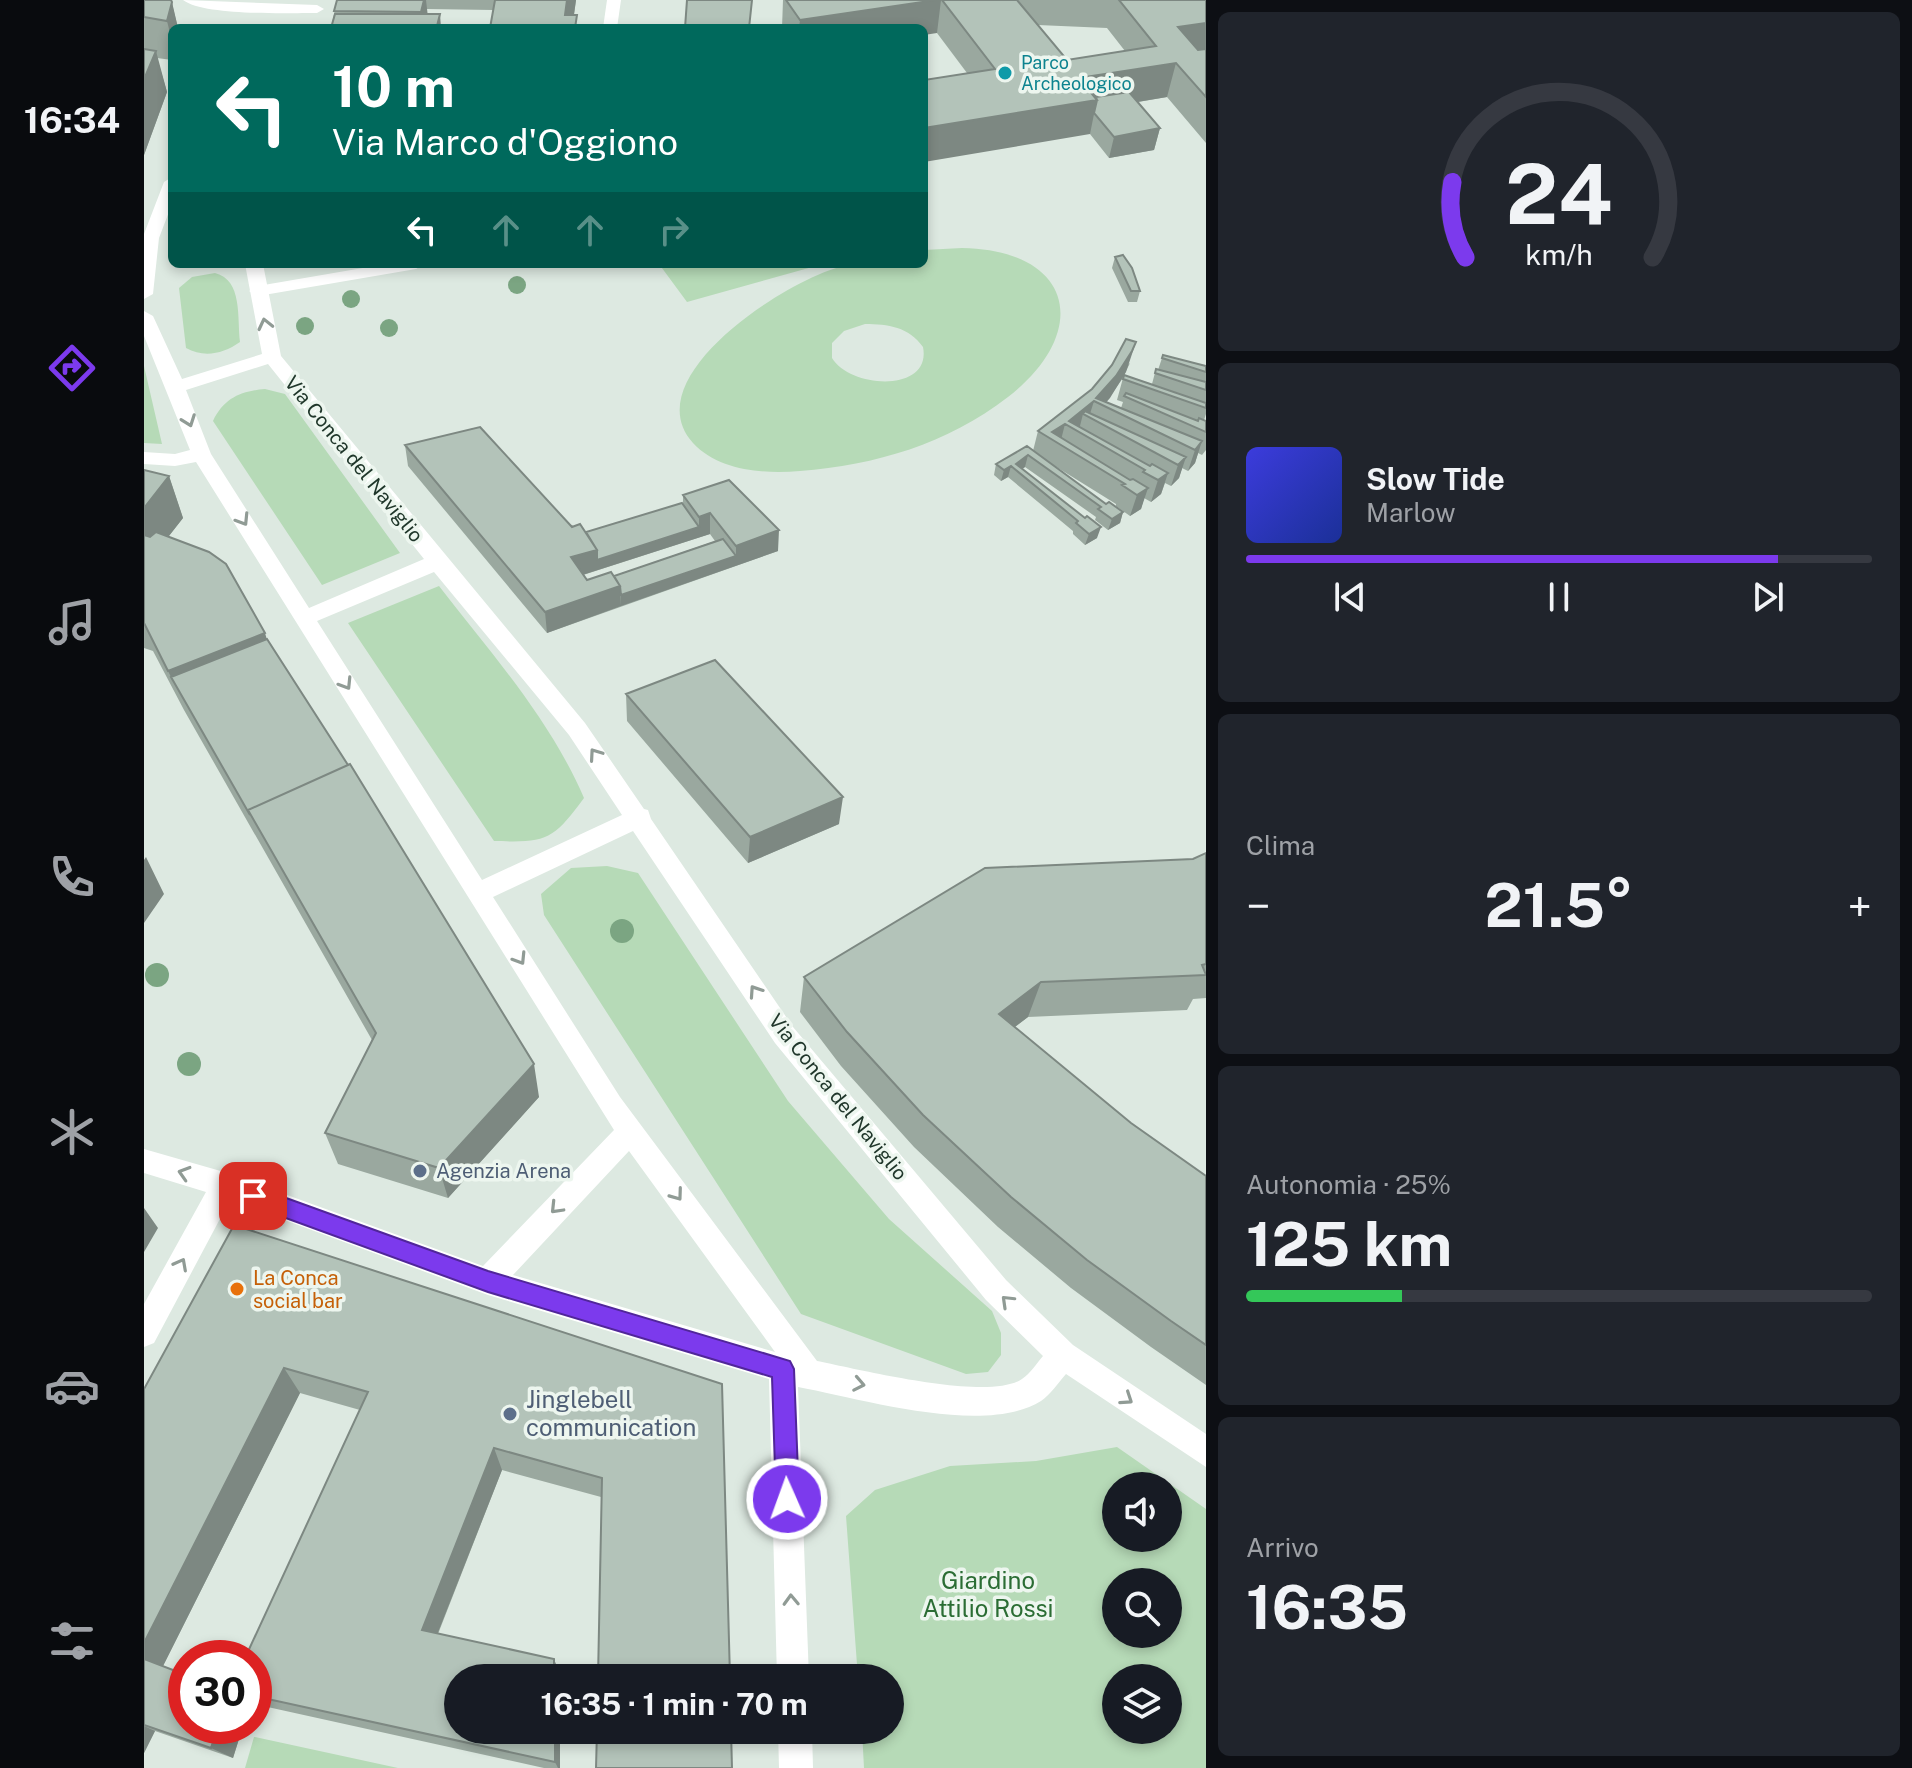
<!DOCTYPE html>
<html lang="it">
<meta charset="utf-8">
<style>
:root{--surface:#171b24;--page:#20242c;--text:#f1f3f6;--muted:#9ea1a6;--line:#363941;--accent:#7c3aed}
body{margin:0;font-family:"Public Sans",sans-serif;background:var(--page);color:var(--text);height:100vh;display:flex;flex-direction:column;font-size:30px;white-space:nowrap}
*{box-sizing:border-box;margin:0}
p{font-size:26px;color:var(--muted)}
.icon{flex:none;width:44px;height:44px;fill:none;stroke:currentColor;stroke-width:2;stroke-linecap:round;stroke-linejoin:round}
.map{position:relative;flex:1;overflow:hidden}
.sheet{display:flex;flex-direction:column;gap:12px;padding:12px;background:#0d0f14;width:706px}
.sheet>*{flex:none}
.top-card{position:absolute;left:24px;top:24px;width:760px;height:244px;border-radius:12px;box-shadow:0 4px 12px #0003;background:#00695c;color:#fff;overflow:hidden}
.fabs{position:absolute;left:958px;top:1472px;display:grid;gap:16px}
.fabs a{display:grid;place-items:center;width:80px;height:80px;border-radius:50%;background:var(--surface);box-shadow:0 4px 12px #0003;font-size:40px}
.speed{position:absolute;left:24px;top:1640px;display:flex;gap:16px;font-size:40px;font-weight:700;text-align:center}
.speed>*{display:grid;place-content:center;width:104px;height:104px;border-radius:50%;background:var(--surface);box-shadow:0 4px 12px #0003;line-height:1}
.speed .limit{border:12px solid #d22;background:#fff;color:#111}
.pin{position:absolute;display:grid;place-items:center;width:68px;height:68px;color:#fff;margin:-34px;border-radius:16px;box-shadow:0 4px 12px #0006}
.me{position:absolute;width:88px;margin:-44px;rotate:358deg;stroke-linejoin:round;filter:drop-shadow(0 0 6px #0008)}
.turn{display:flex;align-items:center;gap:28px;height:168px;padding:0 32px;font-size:36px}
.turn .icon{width:104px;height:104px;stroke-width:2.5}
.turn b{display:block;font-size:56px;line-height:68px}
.lanes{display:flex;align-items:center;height:76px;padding:0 32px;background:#0003;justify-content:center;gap:40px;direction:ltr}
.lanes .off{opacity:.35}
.big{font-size:60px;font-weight:700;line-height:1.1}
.sheet .tile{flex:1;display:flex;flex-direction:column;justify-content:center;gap:12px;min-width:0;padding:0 28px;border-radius:12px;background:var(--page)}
.sheet .dial{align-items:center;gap:0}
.dial svg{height:208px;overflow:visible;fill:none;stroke:var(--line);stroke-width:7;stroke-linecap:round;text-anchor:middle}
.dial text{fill:var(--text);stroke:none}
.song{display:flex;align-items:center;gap:24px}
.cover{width:96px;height:96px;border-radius:12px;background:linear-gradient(135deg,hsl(240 70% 55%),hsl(230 70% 35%))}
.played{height:8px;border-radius:4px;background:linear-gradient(90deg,var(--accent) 85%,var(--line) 85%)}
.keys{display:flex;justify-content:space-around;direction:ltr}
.heat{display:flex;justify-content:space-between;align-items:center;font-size:44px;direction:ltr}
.charge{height:12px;border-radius:6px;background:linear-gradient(90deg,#34c759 25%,var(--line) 0)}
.trip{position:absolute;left:300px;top:1664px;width:460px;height:80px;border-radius:40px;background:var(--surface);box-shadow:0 4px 12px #0003;font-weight:700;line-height:80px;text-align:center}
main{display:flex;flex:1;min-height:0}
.tab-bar{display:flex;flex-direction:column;width:144px;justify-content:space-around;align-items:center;background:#090b0e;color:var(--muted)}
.tab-bar .icon{width:56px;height:56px}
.tab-bar .current{color:var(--accent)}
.tab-bar b{font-size:36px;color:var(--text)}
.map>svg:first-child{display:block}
.green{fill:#b6dab7;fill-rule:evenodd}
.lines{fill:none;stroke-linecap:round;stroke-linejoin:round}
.lane{fill:#fff;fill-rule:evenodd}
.street{fill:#fff;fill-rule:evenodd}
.tree{fill:#7ba582}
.wall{fill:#9aa89f;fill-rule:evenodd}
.shaded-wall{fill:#7d8882}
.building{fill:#b3c3b9;stroke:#7d8882;stroke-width:2}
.oneway{stroke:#909b95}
.route{fill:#7c3aed;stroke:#51269a;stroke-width:2}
.culture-dot{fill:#0f9aa8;stroke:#edf6ef;stroke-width:3}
.service-dot{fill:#5c6f8a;stroke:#edf6ef;stroke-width:3}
.food-dot{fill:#e8710a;stroke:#edf6ef;stroke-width:3}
.labels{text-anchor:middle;stroke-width:7;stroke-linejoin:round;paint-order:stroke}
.far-culture-label{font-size:18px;fill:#0d838f;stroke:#edf6ef;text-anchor:start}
.street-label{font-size:20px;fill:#20372b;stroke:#edf6ef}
.service-label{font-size:20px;fill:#4e5e75;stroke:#edf6ef;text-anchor:start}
.food-label{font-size:20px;fill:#c56008;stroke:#edf6ef;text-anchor:start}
.near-service-label{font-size:24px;fill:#4e5e75;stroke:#edf6ef;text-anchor:start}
.near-park-label{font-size:24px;fill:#2b6d34;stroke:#edf6ef}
</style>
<main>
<nav class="tab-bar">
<b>16:34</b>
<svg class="icon current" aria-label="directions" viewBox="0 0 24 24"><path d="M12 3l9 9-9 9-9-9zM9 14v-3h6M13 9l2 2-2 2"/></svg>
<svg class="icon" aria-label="music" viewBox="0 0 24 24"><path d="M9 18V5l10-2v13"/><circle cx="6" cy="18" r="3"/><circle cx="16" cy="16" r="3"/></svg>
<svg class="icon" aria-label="phone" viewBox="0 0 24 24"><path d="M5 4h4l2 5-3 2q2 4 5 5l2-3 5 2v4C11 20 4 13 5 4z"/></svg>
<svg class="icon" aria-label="climate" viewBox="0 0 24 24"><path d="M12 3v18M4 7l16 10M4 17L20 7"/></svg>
<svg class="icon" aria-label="car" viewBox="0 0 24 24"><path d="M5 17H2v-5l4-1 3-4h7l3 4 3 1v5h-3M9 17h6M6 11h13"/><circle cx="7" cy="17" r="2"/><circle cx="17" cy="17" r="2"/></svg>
<svg class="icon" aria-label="filters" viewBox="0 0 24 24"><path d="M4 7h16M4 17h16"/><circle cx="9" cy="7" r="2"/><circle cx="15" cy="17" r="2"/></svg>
</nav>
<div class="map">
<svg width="1062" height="1768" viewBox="0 0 1062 1768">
<rect width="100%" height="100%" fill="#dde9e1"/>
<path class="green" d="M818 248C930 250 948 332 864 397 803 444 732 465 656 471 620 474 575 471 549 443 488 376 653 272 708 264 731 261 757 264 780 264V250ZM721 324C744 324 765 327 779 347 788 393 707 389 688 358V343L700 331Z
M515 264H679L543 302Z
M71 273C99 280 93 318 96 342 79 354 60 358 42 348L35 288 48 277Z
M0 366 18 444 0 443Z
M121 389 141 394 256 553 178 585 69 421C80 398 97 391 121 389Z
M295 586C347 653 406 719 440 798 409 840 403 843 350 841L204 623Z
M463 866 494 873 644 1101 745 1219 848 1311 857 1333V1355L844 1372 822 1374 657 1314 400 915 397 894 427 868Z
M973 1447 1062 1509V1768H720L718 1730H746V1678H714L702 1516 731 1490 806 1466 892 1461ZM972 1486H1024V1538H972ZM972 1582H1024V1634H972ZM972 1678H1024V1730H972Z
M110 1737H111L254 1768H101Z"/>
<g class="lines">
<path class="lane" d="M463 0H477L473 28H459Z
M242 264H281L272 269 114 296 105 291 114 286Z"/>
<path class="street" d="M39 0 173 5 180 9 173 13C143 13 60 16 39 0Z
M28 177V204L15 238 9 294 0 299V234L20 182Z
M101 264H119L137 356 441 723 500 809 504 810 507 819 649 1027 862 1280 929 1345 1062 1434V1467L922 1374C914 1383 906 1395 897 1401 840 1436 718 1399 654 1387L665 1678H633L625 1379 344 1295 86 1200 10 1343 0 1347V1304L62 1192 0 1173V1149L80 1172 339 1266 470 1130 52 462 31 466 0 464V452L31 454 46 450 0 336V311L9 316 38 379 118 354ZM124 364 280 559 165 608 67 454 42 390ZM290 572 425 735 478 815 338 880 173 621ZM489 831 631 1043 842 1300 899 1356C893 1363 886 1374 878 1379 845 1402 714 1369 673 1361L476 1097 349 897ZM485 1151 631 1352 369 1275Z
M634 1730H668L669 1768H635Z"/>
</g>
<g class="tree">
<circle cx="373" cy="285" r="9"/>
<circle cx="207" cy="299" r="9"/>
<circle cx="161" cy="326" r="9"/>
<circle cx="245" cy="328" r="9"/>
<circle cx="478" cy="931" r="12"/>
<circle cx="13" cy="975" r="12"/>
<circle cx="45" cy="1064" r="12"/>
</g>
<path class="wall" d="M0 0H27L34 28H28V60L13 58 23 92 0 155Z
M193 0H432L430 15 349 10 283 9V14L297 28H187Z
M639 0H1062V143L1023 97 994 102 1016 128 1010 150 965 158 946 134 823 73 793 33 780 28H638ZM894 25 963 28 981 51 923 60Z
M971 257 996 291 993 302H984L968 268Z
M1019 355 1062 366V414L1060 420 1062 421V450L1058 455 1054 453 1051 463 1044 471 1038 468 1035 478 1027 486 1021 483 1017 494 1007 502 1000 498 997 509 986 516 972 506V504L906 463 962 504 979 512 976 523 964 530 951 520 952 517 881 467 878 469 953 538 941 545 929 534V531L864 477 857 481 850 475 852 464 889 451 894 431 986 363 980 375 1008 384 1012 369 1014 370ZM979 378 973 400 979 402 977 408 962 402Z
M261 445 442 532 539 505V495L634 551 403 633 264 466ZM566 534 571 541 470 576 443 580 439 575Z
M0 470 25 476 39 518 24 537 123 639 395 1097 304 1198 194 1164 181 1133 228 1040 40 710 9 651 0 648Z
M482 694 695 824 604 863 483 721Z
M1062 853V998L1049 999 1043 1010 884 1017 871 1027 987 1123 1062 1176V1385L1007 1347 927 1288 854 1227 770 1147 697 1066 656 1012 660 977 1049 859Z
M90 1225 578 1384 457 1497 358 1470 294 1634 410 1659 415 1673V1678H314V1730H416V1768H400L110 1704V1658L216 1410 156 1393 19 1666 42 1726H99L89 1758 11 1731 0 1753V1389Z"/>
<path class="shaded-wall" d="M280 0H282L285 26H279L277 12Z
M423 0H432L428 28 421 15Z
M792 0H797L793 33 780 35V28H655L656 20Z
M28 2 34 28H28V41L23 21Z
M296 14 297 28H294L293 26Z
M1062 23V57L1025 61 1034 27Z
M12 51 23 92 0 155V76Z
M1032 63 1023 97 951 109 946 134 780 162V128L935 78Z
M1016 128 1010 150 965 158 970 137Z
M992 342 982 372 966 398 959 406 952 398Z
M950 401 945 417 939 414 935 430 925 421Z
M921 424 916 444 908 432Z
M1058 441 1051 463 1044 471 1051 450Z
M884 455 881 467 874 472 872 464Z
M1042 457 1035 478 1027 486 1034 465Z
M867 466 864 477 857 481 860 470Z
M1024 473 1017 494 1007 502 1014 480Z
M25 476 39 518 0 568V508Z
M1004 488 997 509 986 516 993 495Z
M979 512 976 523 964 530 968 519Z
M566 513V534L429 578 427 557 453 550 555 527V517Z
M957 527 953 538 941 545 945 534Z
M635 530 634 551 477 606V595L592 556V546Z
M476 586 477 606 403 633 401 612Z
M121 633 133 673 27 677 24 671Z
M699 797 695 824 604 863 606 837Z
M2 857 20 894 0 923V860Z
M897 982 884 1017 843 1048 855 1014Z
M390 1064 395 1097 304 1198 295 1168Z
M0 1208 14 1228 0 1252Z
M140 1368 156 1393 17 1670 0 1660V1643Z
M350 1448 358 1470 289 1645 278 1630Z
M410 1659 415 1673V1678H410Z
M0 1726 11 1731 0 1753Z
M74 1726H99L89 1758 67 1748Z
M411 1730H416V1768H414L411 1762Z"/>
<path class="building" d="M0 0H27L28 2 23 21 0 17Z
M193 0H280L277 12 190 11Z
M351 0H423L421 15H433L431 28H346Z
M543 0H608L605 28H541Z
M642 0H792L656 20Z
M798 0H873L923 60 1012 46 975 0H1062V23L1034 27 1054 50 1062 49V97L1032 63 935 78 953 100 780 128V80L851 69Z
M191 14H296L293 26 252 25V28H187Z
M0 49 12 51 1 77 0 74Z
M985 92 1016 128 970 137 950 113 953 100 952 97Z
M979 255 988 268 996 291H987L971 257Z
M982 339 992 342 988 351 972 376 952 398 1058 441 1051 450 950 401 925 421 1006 466 1008 464 1024 473 1014 480 999 472 1001 470 921 424 908 432 986 480 989 479 1004 488 993 495 978 485 981 484 894 431 948 389 968 365Z
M1019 355 1062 366V372L1018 358Z
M1012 369 1062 382V390L1011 373Z
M980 375 1062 403V408L979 379Z
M982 393 1054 421 1055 418 1062 421V432L980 396Z
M941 411 1042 457 1034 465 939 414Z
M336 427 428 527 436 524 453 550 427 557 443 580 467 572 476 586 401 612 261 445Z
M883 446 962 504 965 502 979 512 968 519 954 509 957 507 884 455 872 464 941 518 943 516 957 527 945 534 932 523 934 521 867 466 860 470 852 464Z
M0 470 25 476 0 508Z
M585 480 635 530 592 546 566 513 555 517 539 495Z
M538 503 555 527 453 560V550L442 532Z
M12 532 65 552 82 564 121 633 24 671 0 623V535L6 537Z
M579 539 592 556 477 595 476 586 470 576Z
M123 639 204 765 104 810 106 815 27 677Z
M571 660 699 797 606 837 482 694Z
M206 764 390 1064 295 1168 181 1133 232 1033 104 810Z
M1062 853V964L1058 965 1062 975 897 982 855 1014 987 1123 1062 1176V1345L1027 1321 943 1260 867 1197 779 1115 703 1032 660 977 841 868 1049 859Z
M90 1225 578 1384 586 1678H454L458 1478 350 1448 278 1630 410 1659V1678H314V1730H411V1762L110 1696V1658H101L224 1392 140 1368 0 1643V1389Z
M0 1659 42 1675V1726H74L67 1748 0 1725Z
M453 1730H587L588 1768H452Z"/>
<defs><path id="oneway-chevron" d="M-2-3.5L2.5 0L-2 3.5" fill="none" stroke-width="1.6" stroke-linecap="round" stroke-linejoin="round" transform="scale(2)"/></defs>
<g class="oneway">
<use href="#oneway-chevron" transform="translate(121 324) rotate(-103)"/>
<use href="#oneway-chevron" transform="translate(45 421) rotate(70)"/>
<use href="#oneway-chevron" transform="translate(99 520) rotate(58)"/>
<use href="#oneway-chevron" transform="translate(202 684) rotate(58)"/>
<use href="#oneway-chevron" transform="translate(451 754) rotate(-125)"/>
<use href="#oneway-chevron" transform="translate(376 959) rotate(58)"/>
<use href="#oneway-chevron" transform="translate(611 991) rotate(-124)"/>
<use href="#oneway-chevron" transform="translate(40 1173) rotate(-163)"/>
<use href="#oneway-chevron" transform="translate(533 1195) rotate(54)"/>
<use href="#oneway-chevron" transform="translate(412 1208) rotate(134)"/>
<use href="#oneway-chevron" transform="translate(37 1264) rotate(-62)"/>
<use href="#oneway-chevron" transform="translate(863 1301) rotate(-136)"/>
<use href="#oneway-chevron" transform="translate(715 1384) rotate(11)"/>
<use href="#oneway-chevron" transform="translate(983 1399) rotate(34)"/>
<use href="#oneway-chevron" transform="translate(647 1600) rotate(-92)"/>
</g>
<path class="route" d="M109 1186 344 1271 646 1361 650 1369 655 1499 651 1507 643 1510 635 1507 632 1499 628 1377 344 1292 109 1206 102 1203 99 1196 102 1189Z"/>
<circle class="culture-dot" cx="861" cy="73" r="8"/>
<g class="service-dot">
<circle cx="276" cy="1171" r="8"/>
<circle cx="366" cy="1414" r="8"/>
</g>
<circle class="food-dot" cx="93" cy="1289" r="8"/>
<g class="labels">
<g class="far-culture-label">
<text x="877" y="69">Parco<tspan x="877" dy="21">Archeologico</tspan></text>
</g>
<g class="street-label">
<text transform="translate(210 459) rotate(51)" y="7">Via Conca del Naviglio</text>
<text transform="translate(694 1097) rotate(51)" y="7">Via Conca del Naviglio</text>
</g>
<g class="service-label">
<text x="292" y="1178">Agenzia Arena</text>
</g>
<g class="food-label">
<text x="109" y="1285">La Conca<tspan x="109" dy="23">social bar</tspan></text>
</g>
<g class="near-service-label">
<text x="382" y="1408">Jinglebell<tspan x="382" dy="28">communication</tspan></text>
</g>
<g class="near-park-label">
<text x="844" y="1589">Giardino<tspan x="844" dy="28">Attilio Rossi</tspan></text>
</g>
</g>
</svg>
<div class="fabs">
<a><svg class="icon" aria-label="sound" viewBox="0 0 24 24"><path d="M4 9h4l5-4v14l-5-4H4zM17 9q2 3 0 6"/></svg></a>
<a><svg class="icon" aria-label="search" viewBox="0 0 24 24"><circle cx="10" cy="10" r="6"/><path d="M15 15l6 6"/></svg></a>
<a><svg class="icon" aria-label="layers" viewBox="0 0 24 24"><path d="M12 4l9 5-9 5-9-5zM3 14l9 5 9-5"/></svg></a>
</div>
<div class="speed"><div class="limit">30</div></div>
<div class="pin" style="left:109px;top:1196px;background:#d93025"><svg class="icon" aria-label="arrive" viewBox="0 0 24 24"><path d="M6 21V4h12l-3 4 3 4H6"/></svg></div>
<svg class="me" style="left:643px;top:1499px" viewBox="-20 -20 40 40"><circle r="17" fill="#7c3aed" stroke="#fff" stroke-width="3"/><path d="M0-11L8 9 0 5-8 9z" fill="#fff"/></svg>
<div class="trip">16:35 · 1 min · 70 m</div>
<div class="top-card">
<div class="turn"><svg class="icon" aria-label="left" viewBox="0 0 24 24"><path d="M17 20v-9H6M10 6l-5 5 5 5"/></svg><div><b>10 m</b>Via Marco d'Oggiono</div></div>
<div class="lanes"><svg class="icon" aria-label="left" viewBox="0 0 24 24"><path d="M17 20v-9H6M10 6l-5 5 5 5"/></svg><svg class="icon off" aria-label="ahead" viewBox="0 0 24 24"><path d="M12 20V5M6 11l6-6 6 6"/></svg><svg class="icon off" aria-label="ahead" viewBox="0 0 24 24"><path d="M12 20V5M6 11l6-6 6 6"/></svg><svg class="icon off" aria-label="right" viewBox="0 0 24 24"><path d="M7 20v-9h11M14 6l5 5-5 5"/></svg></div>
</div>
</div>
<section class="sheet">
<div class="tile dial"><svg viewBox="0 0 100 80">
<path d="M14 69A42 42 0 1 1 86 69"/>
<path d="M14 69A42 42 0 0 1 9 40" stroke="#7c3aed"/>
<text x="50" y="56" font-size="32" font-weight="700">24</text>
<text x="50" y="72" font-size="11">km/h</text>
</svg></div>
<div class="tile">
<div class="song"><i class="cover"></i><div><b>Slow Tide</b><p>Marlow</p></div></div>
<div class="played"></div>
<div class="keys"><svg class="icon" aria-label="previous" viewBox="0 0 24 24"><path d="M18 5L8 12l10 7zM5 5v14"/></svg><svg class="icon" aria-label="pause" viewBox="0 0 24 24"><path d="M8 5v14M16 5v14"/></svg><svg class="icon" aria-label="next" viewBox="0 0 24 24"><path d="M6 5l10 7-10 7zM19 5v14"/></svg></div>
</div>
<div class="tile"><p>Clima</p>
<div class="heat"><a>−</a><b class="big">21.5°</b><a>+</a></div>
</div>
<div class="tile"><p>Autonomia · 25%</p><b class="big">125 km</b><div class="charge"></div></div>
<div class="tile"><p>Arrivo</p><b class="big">16:35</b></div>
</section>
</main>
